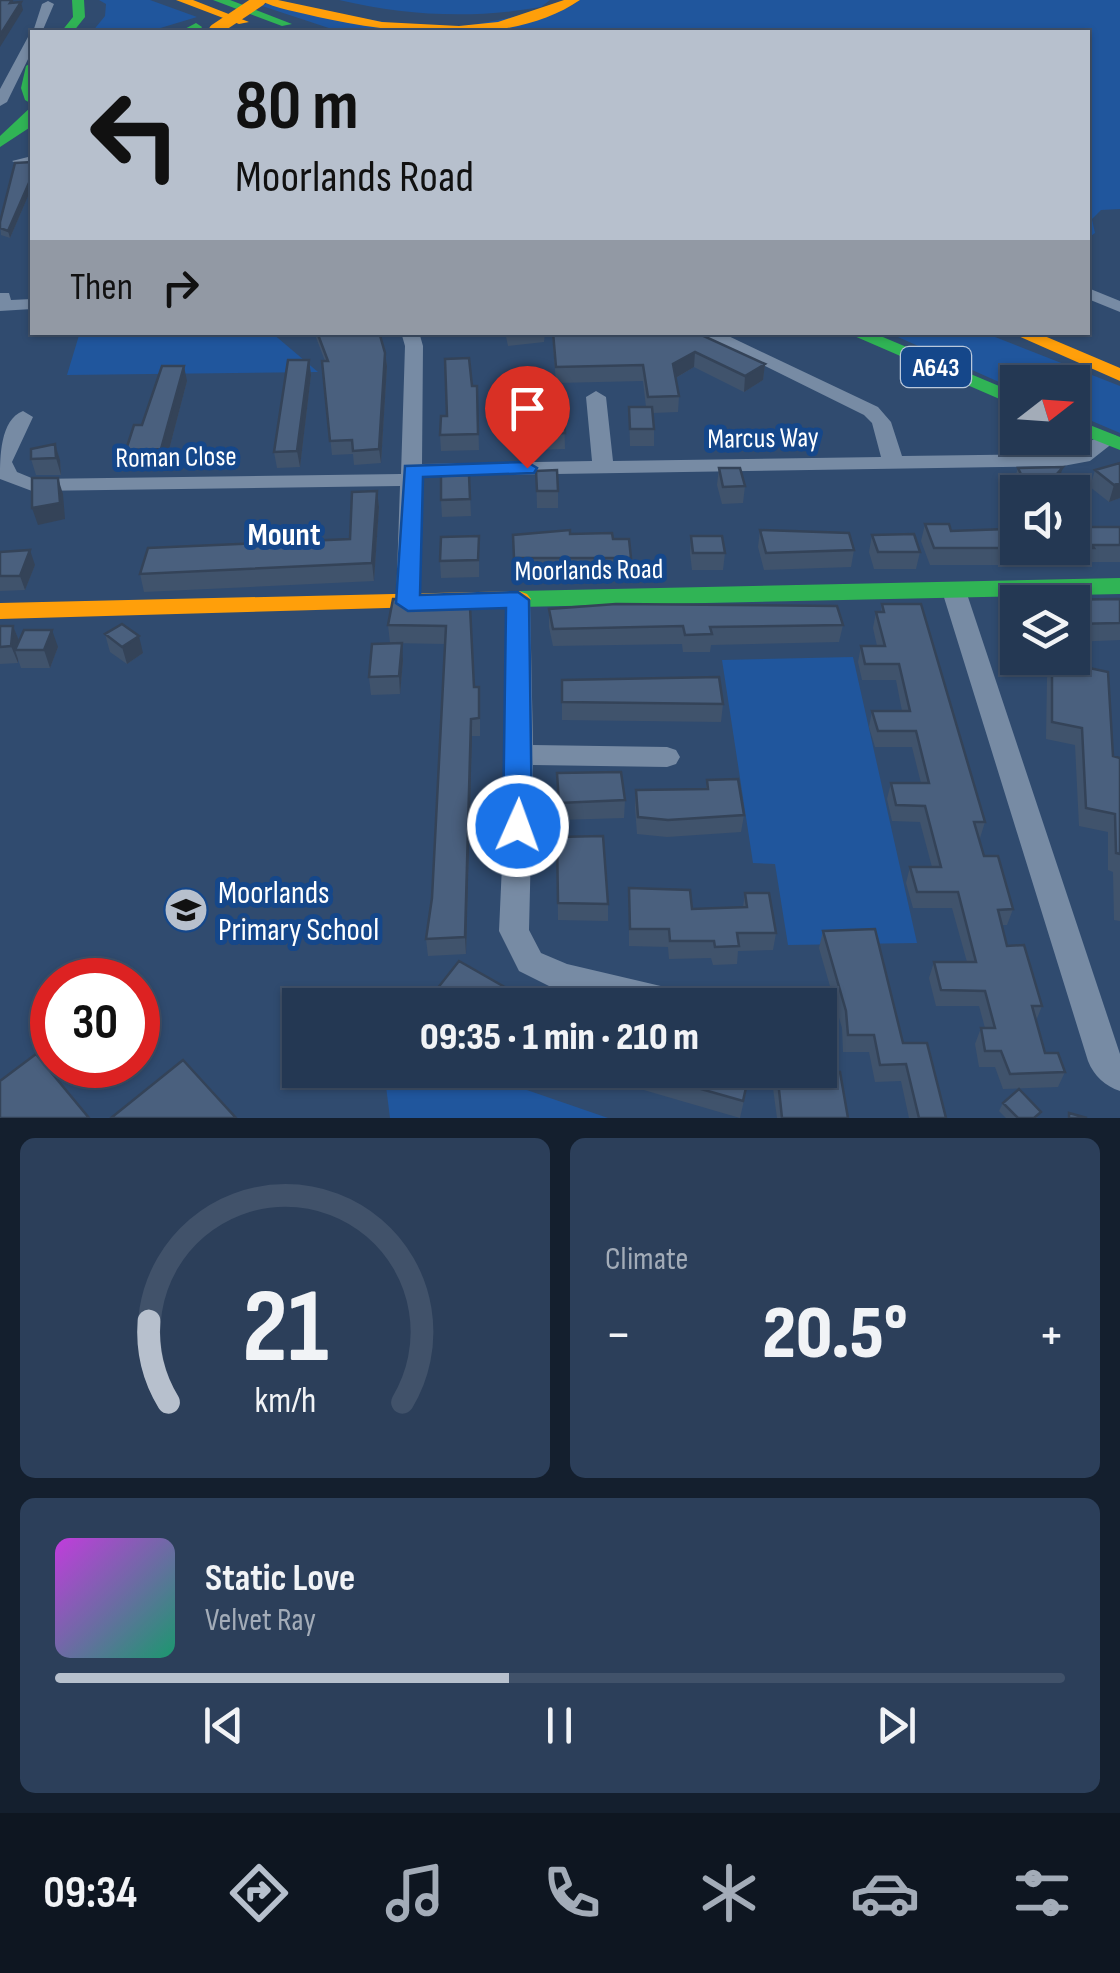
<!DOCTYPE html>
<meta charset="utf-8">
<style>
:root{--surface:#243853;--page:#2c3f5a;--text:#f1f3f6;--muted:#a3acb8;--line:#41526a;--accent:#b7c0cd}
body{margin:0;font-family:"Sofia Sans Condensed",sans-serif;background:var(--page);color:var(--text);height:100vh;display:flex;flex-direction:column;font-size:38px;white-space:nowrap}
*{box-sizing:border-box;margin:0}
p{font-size:32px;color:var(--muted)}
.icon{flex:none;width:55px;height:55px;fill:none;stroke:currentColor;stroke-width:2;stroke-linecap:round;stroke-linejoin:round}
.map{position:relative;height:1118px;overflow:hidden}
.side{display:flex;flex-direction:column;gap:20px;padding:20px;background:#141f2e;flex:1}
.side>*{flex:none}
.guide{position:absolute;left:30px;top:30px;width:1060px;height:305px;border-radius:0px;box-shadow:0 2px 8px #0004,0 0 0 2px var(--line);background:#b7c0cd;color:#111;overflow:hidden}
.needle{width:65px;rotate:73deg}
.tools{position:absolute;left:1000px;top:365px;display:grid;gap:20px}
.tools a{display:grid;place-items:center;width:90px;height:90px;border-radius:0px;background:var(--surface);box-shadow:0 2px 8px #0004,0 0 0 2px var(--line);font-size:50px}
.speed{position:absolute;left:30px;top:958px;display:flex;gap:20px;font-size:50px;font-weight:700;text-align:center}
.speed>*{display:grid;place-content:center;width:130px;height:130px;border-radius:50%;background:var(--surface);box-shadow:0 2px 8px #0004,0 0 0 2px var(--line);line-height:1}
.speed .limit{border:15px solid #d22;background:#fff;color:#111}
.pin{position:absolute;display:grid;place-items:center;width:85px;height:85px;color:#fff;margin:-102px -42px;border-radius:50% 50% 50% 0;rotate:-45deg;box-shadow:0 0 10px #0007}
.pin .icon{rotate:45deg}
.me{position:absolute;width:110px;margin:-55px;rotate:2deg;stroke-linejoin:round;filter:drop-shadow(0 0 8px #0008)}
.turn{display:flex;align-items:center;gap:35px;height:210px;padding:0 40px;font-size:45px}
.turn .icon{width:130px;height:130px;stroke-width:2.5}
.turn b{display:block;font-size:70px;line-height:85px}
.then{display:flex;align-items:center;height:95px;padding:0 40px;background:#0003;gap:20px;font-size:38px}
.big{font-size:75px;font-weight:800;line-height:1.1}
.side .card{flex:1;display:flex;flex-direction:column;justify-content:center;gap:15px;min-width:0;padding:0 35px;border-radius:15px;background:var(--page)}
.side .dial{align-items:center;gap:0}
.dial svg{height:260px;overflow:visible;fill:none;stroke:var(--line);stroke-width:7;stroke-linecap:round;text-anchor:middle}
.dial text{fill:var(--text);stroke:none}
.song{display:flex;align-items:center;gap:30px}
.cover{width:120px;height:120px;border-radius:15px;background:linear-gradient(135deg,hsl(290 70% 55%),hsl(160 70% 35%))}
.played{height:10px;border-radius:5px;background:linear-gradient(90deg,var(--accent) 45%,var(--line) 45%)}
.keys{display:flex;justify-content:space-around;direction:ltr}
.heat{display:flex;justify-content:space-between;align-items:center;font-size:55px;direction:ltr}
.side .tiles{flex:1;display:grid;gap:20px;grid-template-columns:1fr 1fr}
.card:last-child{grid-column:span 2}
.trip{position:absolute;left:282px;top:988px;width:555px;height:100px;border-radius:0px;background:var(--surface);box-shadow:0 2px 8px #0004,0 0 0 2px var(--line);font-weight:800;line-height:100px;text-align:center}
.menu{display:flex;height:160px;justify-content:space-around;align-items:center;background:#0e1621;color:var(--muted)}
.menu .icon{width:70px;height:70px}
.menu .current{color:var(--accent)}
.menu b{font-size:45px;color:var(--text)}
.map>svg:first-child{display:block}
.green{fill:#20569d}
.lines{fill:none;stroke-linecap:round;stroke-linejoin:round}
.street{fill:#778ba4;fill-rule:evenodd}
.fast{fill:#30b455;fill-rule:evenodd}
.slow{fill:#ff9f0a;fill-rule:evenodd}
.slow-bridge{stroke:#ff9f0a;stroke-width:12}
.wall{fill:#40536c}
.shaded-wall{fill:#344358}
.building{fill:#4a607e;stroke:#344358;stroke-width:2.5}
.route{fill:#1a73e8;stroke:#114b97;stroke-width:2.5}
.labels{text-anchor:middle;stroke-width:10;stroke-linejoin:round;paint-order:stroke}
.shield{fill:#15478a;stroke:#b9c8dc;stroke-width:2.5}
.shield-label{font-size:25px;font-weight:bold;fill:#fff}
.street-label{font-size:28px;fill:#fff;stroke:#15478a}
.quarter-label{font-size:32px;font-weight:bold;fill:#fff;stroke:#15478a}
.near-poi-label{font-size:32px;fill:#fff;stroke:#15478a;text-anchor:start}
</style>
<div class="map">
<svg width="1120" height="1118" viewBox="0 0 1120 1118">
<rect width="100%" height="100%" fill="#304b6f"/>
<path class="green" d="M99 0H150L197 17 147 32H92L105 16 106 4Z
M339 0H550L541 7C472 19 408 16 339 0Z
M580 0H1120V209L1101 210 1092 219 1095 233 1088 238V32H341L262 6 267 3 440 31 571 6Z
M80 332 272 333 318 372 67 375Z
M889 333H985L1120 386V433L1073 413 1072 382H1018L1017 390Z
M853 657 917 943 788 945 775 864 753 863 722 660Z
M384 1070H469L608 1118H390Z"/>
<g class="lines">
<path class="street" d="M48 1 54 4 42 32 32 35 42 4Z
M28 37H32V51L7 102 0 106V89Z
M32 156V164L19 165 12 161Z
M1088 288 1120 301V312L1088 299Z
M0 293H9L11 300 32 299V309L0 311Z
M401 332H419L423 346 422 464 592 461 586 397 596 391 606 397 613 461 881 457 872 423 864 415 696 332H720L878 407 891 422 902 456 1063 454C1082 451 1096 431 1115 435L1118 439 1090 461 1063 466 421 476 420 603 408 611 396 603 400 486 32 491 0 479C0 457 0 420 23 411L33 417 12 462 17 472 34 479 401 474 405 346Z
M954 583 966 591 1120 1054V1091C1105 1086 1094 1076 1088 1061L942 591Z
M518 592 530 600 533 745 667 747 676 750 680 757 676 764 667 767 533 765 529 930 541 953 567 964 682 991 693 995 698 1005H622L551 987 519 971 499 931 507 755 506 600Z"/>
<path class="fast" d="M72 0H84L85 17 73 32H61L73 17Z
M213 0H230L292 24 282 26Z
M196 23 202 27 200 30 179 32Z
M32 62V104L25 100 21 88 26 66Z
M32 106 29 128 0 147V136Z
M845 332H871L1018 394V407Z
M1072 418 1120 437V450L1072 431Z
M1120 578V594L519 607 507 599 519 591Z"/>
<path class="slow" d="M176 0H193L249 22 239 24Z
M259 0H278L382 22 459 26 498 22 564 0H580C510 48 396 34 318 17 299 12 276 9 259 0Z
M1009 332H1035L1120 368V381Z
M519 591 527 594 531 599 527 604 0 619V603Z"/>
<path class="slow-bridge" d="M215 30 260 0"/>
</g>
<path class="wall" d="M32 162V187L10 238 1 235 0 222Z
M314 332H379L385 353 387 366 381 463 354 465 353 454 332 455 322 361H325Z
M505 332H545L544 342 508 346Z
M552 332H695L765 364 763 380 744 392 694 367 676 378 679 396 678 412 653 413 654 429V446H630L629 407H646L643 381 556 383Z
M309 360 311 375 300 467 277 468 274 452Z
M187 381 165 465 130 466 126 450 142 425Z
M526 384 553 412H564L565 449 532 450Z
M472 386H477L479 450 441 451 440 435 447 416Z
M31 449 60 460 61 475H36L31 459Z
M1120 463V498L1109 502 1090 487 1095 470Z
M719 468 745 486 743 503 722 504 717 485Z
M1018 468 1058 483 1050 492 1018 493 1013 484Z
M536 471 558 491V508H537Z
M469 475 471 516 442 517 441 500Z
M377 491 379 507 374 581 144 592 140 574 350 539Z
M1002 520 1018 548 1120 527V562H1089L1088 565H930L921 541 925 524 951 531 999 529Z
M760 530 854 550 851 567 764 570 758 547Z
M570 534 613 539 631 558V575H514L513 535Z
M872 535 920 552 916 569H874L869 552Z
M691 536 725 553 723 570H692L690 553Z
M0 552 35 565 25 590 0 591Z
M479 553V577L441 578 440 561Z
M1120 599V640L1072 642V602H1048L1049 600Z
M882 604 985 822 980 838H978L984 856 1013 909 1007 925H1002L1007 946 1042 1006 1036 1021 1045 1053 1065 1072 1058 1087 1003 1089 995 1067H979L975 1044 981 1028H985L979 1006H936L929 978 934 962H967L952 908H913L906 883 910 867H932L920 822 892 821 887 799 891 783H921L912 747H875L869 727 872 711H902L896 680H862L858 662 861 646H877L873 628 876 612H881Z
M459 607 474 687 480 704V736H472L466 954 428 956 426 939 432 898 445 644 390 643 388 625Z
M549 609 843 625 839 642 711 645 710 652H683L682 644 553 646 549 627Z
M0 626H13L19 641 58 647 50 668H21L18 659V663L0 664Z
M105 634 143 653 127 664 110 652Z
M1052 660 1113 756 1120 758V921L1114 920 1113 872 1108 870V832L1079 826 1075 745 1046 739 1047 678Z
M403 661 400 694 371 695 369 677Z
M562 680 723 704 721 722 562 720Z
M557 773 625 800 624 818 559 820Z
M707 780 744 815 741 832 667 837 637 834 635 807 636 790 706 789Z
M557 837 608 904V921L558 920Z
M629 888 692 909 743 907 745 893 776 933 773 950 738 951 737 964 713 965 711 958 669 959 668 947 629 946Z
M823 931 903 1043 946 1118H909L901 1081 875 1082 869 1052H843L842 1028 819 948Z
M508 989 509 1005H434L433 994Z
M575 1070H751L740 1118Z
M777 1071 848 1118H777L773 1088Z
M1003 1103 1038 1118H1006L999 1111Z"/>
<path class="shaded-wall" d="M21 2 23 10 0 47V35Z
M32 176V187L10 238 8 231Z
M695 352 694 367 672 380 673 364Z
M385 353 387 366 381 463 379 449Z
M309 360 311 375 300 467 297 451Z
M765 364 763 380 744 392 745 376Z
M184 366 187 381 165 465 161 449Z
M55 444 60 460 61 475 56 458Z
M1063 467 1058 483 1050 492H1041Z
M58 478 63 494 65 519 38 525 32 508Z
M1120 483V498L1109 502 1114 485Z
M377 491 379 507 374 581 372 563Z
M30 550 35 565 25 590 20 576Z
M13 626 20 643 15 650 18 659V663L11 646Z
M52 630 58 647 50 668 44 650Z
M139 636 143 653 127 664 122 647Z
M402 643 403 661 400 694 399 676Z
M471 719 472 736 466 954 465 937Z
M508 989 509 1005H498Z"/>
<path class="building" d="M0 0H12L10 3 21 2 0 35Z
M32 162V176L8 231 0 228V222L15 163Z
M317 332H379L385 353 379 449 353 451 352 440 330 441 322 361H328Z
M553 332H695L765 364 745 376 695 352 673 364 679 396 648 397 643 365 556 367Z
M469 358 472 386H477L478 434 440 435 441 416H447L445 359Z
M288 360H309L297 451 274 452Z
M162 366H184L161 449 126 450 134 425H142Z
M526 384H553L552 412H564L565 433 532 434Z
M629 407H652L654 429H630Z
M55 444 56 458 31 459V449Z
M1120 463V483L1114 485 1095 470Z
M1063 467 1041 492 1028 489 1018 468Z
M719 468H740L745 486 723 487Z
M557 470 558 491H537L536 471Z
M469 475 470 499 441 500V476Z
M32 478H58L60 503 32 508Z
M377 491 372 563 140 574 148 548 350 539 352 492Z
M1002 520H1018V548H1072V527H1120V545H1092L1094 548H934L925 524H949L951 531 1006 529Z
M570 530V534L612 533 613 539H629L631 558H514L513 535Z
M760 530 849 533 854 550 766 553Z
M914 534 920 552H878L872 535Z
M479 536 478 560 440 561 441 537Z
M691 536H722L725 553H693Z
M30 550 20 576H0V552Z
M393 599 458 600V607H470L474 687H479V718L471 719 465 937 426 939 432 898 446 626 388 625Z
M1120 599V623L1072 624V602H1051L1049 600Z
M616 604 837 606 843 625 710 627 712 634 685 635 683 626 553 629 549 609Z
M882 604H921L985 822H974L984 856H998L1013 909 998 910 1007 946 1024 945 1042 1006H1032L1045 1053H1058L1065 1072 1010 1074 1001 1051H985L981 1028H995L985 991 941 990 934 962H976L958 892H917L910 867H941L925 806 896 805 891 783H929L916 731H878L872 711H910L899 664H865L861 646H885L876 612H884Z
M122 624 139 636 122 647 105 634Z
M0 626H13L11 646 0 647Z
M24 630H52L44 650H15Z
M402 643 399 676 369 677 372 644Z
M1052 660 1108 672 1113 756 1120 758V854L1116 853 1115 814 1086 808 1082 728 1052 722Z
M719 677 723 704 562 702V680Z
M621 772 625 800 559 803 557 773Z
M738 779 744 815 668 820 638 817 636 790 708 789 707 780Z
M603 836 608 904 558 903 557 837Z
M629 888 690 890 692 909 747 907 745 893H769L776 933H737L739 946 715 947 714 941H670L669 929H630Z
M875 929 903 1043H927L946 1118H919L906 1064 880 1065 874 1035H848L846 1011 823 931Z
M459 961 508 989 498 1005H453L433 994Z
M533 997 569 1005H530Z
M36 1054 89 1118H0V1081Z
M183 1060 236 1118H111Z
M634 1070H750L743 1101Z
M777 1071 840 1072 848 1118H782Z
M1019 1089 1041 1112 1034 1118H1018L1003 1103Z
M1069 1113 1087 1118H1069Z"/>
<path class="route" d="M527 462 537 468 534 473 423 477 420 595 518 592 529 600 532 826 527 833H508L503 826 506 608 408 611 396 603 405 466Z"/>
<defs>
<symbol id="school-disc" viewBox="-11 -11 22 22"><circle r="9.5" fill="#b7c0cd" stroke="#15478a"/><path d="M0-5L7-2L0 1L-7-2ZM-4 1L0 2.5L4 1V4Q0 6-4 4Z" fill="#111"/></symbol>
</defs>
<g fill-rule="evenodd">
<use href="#school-disc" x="161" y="885" width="50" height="50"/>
</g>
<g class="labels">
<rect class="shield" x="901" y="347" width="70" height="40" rx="8"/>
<g class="shield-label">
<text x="936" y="376">A643</text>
</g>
<g class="street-label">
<text transform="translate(763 437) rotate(-1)" y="10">Marcus Way</text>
<text transform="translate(176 456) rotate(-1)" y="10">Roman Close</text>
<text transform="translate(589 569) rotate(-1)" y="10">Moorlands Road</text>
</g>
<g class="quarter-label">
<text x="284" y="545">Mount</text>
</g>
<g class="near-poi-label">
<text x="218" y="903">Moorlands<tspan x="218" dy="37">Primary School</tspan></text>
</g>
</g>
</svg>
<div class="tools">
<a><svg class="needle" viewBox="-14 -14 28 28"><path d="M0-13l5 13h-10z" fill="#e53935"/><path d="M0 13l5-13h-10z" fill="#a3acb8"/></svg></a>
<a><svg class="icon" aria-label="sound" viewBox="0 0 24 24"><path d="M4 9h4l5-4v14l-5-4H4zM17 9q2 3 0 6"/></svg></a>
<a><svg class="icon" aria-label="layers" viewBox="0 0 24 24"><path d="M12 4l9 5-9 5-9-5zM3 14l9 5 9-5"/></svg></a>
</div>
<div class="speed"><div class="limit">30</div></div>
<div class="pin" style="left:527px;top:468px;background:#d93025"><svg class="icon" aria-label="arrive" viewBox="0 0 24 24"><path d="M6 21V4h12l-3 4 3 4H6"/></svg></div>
<svg class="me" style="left:518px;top:826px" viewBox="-20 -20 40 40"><circle r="17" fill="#1a73e8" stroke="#fff" stroke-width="3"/><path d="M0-11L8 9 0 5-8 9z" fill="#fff"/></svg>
<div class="trip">09:35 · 1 min · 210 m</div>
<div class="guide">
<div class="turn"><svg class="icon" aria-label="left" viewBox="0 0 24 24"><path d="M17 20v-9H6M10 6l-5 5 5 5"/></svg><div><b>80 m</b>Moorlands Road</div></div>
<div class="then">Then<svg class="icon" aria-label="right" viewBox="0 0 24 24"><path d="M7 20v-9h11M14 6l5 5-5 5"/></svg></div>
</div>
</div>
<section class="side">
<div class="tiles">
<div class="card dial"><svg viewBox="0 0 100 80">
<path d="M14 69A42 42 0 1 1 86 69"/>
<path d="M14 69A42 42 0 0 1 8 44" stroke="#b7c0cd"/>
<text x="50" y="56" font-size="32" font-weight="700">21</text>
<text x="50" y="72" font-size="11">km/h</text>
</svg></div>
<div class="card"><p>Climate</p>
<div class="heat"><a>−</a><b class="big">20.5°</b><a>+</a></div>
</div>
<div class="card">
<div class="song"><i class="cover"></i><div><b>Static Love</b><p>Velvet Ray</p></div></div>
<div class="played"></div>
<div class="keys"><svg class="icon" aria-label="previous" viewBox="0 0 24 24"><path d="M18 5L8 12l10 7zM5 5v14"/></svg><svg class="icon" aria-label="pause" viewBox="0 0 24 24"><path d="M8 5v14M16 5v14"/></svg><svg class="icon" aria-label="next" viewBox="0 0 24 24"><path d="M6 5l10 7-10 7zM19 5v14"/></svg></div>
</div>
</div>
</section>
<nav class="menu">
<b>09:34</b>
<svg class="icon current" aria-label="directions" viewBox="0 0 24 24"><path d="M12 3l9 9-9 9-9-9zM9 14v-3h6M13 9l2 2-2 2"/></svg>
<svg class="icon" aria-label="music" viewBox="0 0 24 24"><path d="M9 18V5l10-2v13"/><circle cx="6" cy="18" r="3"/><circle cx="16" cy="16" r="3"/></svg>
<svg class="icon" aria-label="phone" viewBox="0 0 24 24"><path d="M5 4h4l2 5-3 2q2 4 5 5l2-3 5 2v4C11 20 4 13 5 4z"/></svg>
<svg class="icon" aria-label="climate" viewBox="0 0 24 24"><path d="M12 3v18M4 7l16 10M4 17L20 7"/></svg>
<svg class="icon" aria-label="car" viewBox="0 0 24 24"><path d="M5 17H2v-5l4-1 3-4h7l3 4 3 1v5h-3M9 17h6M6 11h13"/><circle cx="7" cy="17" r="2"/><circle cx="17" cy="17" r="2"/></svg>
<svg class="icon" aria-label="filters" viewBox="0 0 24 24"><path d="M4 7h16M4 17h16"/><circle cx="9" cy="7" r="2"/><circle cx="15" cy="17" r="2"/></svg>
</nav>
